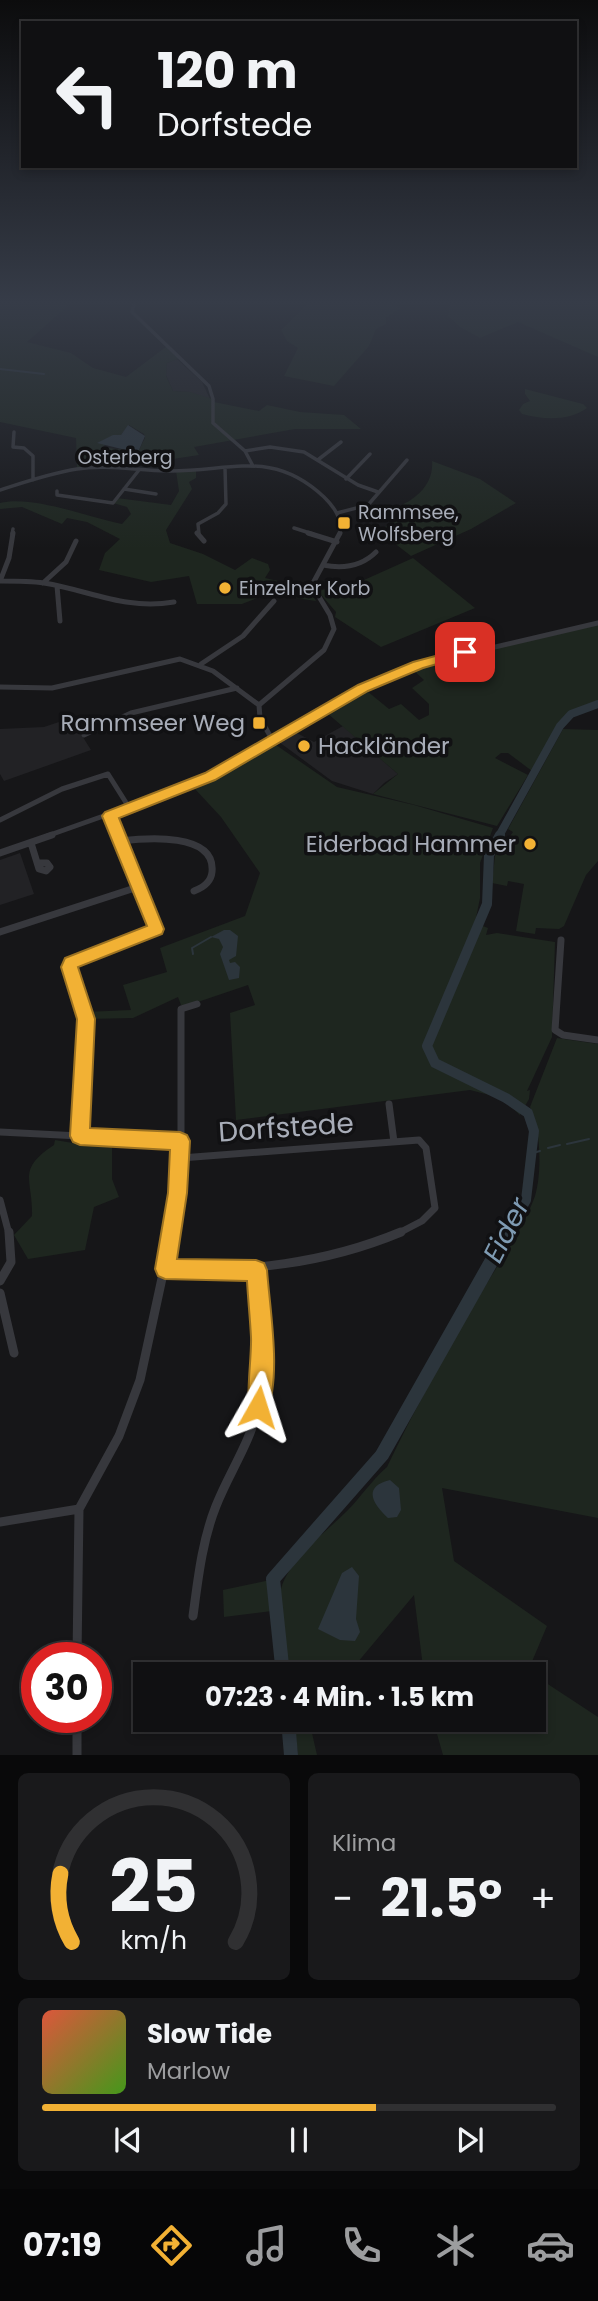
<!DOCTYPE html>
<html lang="de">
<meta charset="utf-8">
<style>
:root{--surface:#101012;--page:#19191b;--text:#f1f3f6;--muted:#9c9d9f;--line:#303032;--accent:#f2b134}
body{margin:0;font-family:Poppins,sans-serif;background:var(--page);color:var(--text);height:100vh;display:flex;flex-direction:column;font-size:26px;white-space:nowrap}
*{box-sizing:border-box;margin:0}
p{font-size:23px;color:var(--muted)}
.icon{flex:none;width:38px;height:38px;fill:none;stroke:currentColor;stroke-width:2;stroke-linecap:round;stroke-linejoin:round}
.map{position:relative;height:1755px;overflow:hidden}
.sheet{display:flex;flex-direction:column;gap:18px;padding:18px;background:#09090a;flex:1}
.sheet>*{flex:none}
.guide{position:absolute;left:21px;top:21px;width:556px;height:147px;border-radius:0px;box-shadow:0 4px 10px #0003,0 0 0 2px var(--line);background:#101012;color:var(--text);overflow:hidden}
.speed{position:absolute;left:21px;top:1642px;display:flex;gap:14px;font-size:35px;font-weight:700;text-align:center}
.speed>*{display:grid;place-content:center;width:91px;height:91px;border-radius:50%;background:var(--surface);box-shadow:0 4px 10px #0003,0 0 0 2px var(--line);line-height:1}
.speed .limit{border:10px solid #d22;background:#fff;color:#111}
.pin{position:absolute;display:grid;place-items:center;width:60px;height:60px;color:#fff;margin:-30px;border-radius:14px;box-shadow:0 4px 10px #0006}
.me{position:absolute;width:77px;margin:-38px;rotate:6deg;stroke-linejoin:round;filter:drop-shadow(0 0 5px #0008)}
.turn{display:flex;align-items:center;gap:24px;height:147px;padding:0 21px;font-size:32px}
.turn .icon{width:91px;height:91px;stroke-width:2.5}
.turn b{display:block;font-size:49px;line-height:60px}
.big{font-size:52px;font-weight:700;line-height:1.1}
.sheet .card{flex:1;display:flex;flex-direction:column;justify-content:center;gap:10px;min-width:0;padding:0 24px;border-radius:10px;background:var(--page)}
.sheet .dial{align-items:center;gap:0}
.dial svg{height:182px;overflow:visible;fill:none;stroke:var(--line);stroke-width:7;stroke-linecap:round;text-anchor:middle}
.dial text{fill:var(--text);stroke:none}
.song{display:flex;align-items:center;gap:21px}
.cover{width:84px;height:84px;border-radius:10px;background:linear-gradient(135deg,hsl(10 70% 55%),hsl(100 70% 35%))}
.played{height:7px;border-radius:4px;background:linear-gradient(90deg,var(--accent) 65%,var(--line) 65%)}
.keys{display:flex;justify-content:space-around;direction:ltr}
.heat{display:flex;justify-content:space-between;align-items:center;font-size:38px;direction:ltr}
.sheet .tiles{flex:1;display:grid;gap:18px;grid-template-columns:1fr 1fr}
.card:last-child{grid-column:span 2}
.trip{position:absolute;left:133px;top:1662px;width:413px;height:70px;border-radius:0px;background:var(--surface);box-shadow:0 4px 10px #0003,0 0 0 2px var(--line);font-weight:700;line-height:70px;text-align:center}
.dock{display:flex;height:112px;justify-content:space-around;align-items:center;background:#060607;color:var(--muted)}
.dock .icon{width:49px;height:49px}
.dock .active{color:var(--accent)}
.dock b{font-size:32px;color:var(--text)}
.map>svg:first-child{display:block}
.built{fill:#222225}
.green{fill:#1e261f;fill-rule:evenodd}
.water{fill:#2c353c}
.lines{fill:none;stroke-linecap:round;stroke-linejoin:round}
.stream{stroke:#2c353c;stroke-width:2}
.river-far2{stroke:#2c353c;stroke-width:8}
.river-far1{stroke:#2c353c;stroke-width:10}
.river{stroke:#2c353c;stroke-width:14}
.minor-far3{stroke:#37383d;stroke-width:3.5}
.minor-far2{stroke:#37383d;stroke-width:5}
.minor-far1{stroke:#37383d;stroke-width:7}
.minor{stroke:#37383d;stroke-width:9}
.route{fill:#f2b134;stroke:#9d7322;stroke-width:2}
.poi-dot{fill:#f2b134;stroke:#111113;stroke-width:2.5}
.labels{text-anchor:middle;stroke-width:7;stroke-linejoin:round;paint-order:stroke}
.far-street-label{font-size:19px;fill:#a8adb8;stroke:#111113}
.far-poi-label{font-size:19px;fill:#a8adb8;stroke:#111113;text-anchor:start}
.poi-label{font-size:23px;fill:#a8adb8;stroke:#111113;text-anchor:end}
.near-street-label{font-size:28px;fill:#a8adb8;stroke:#111113}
.near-water-label{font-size:28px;font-style:italic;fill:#7f9bb3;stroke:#111113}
</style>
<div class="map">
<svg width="598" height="1755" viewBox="0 0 598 1755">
<rect width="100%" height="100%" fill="#161618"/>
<path class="built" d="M177 359 202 382 210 399 189 392 173 391 166 375 167 363Z
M71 718 91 750 4 781 0 774V729L44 727Z
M343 726 398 774 384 783 373 794 332 781 279 742 295 732 314 742Z
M20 853 34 894 0 905V860Z"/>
<path class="green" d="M0 304H70L27 342 71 353 93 368 126 377 167 346 180 358 167 363 166 376 173 391 190 392 213 399 214 402 259 411 267 405 300 412 344 415 361 429H295L194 447 199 455 173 459 94 450 82 467 77 468 76 438 0 422ZM129 425 144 434 145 438 139 450 130 451 103 447 113 436 121 435Z
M308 304H393L400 308 386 318V324L376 329 369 346 334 386 284 376 298 348 287 341 281 330Z
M450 304H598V357L518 322 480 338 460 327 448 316Z
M525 389 583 404 587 408C569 421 544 420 522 414L519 410 523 404 530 401 525 394Z
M432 461 480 479 516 503 471 529 411 556 380 532 394 519 395 508C415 500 434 485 432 461Z
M176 471H196V478L189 482 192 489 166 530 170 543 203 554 235 570 252 558 268 564 270 570 265 578 309 588 316 601 268 594 242 604H197L189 576 151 582 99 570 105 553 120 539 87 522 67 518 62 524 22 507 0 509V503C33 495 87 517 122 524L131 514 127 507 113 503 117 498 171 505 179 491Z
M413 558 475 608 381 647 335 617 336 612 318 591 364 580Z
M598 623V702C559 708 550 740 532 771L508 753H501L495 758 528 775 497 826 373 794 398 774 327 713 367 691 389 709 401 704 419 720 429 715V704L412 688 424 680 411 668Z
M563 729 598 730V861L586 875 564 926 559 929 536 928 535 934 516 931 524 884 508 881 507 886 492 883 495 856 513 832 508 829Z
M276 745 337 787 414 805 493 828 480 863V898L475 923 488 928 486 935 497 933 555 942 552 1037 527 1091 530 1090 529 1099 520 1115 501 1098 470 1090 236 1120 230 1013 255 1005 248 985 186 1006 181 1005 178 997 133 1018 86 1019 85 1012 131 1010 123 985 167 972 160 948 245 916 260 873 221 817 195 789Z
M557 1038 598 1044V1518L442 1488 454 1561 547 1626 528 1671 533 1675H424L414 1595 347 1675H288C286 1652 277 1616 280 1594 285 1562 325 1533 347 1511 361 1497 371 1481 387 1467 414 1410 446 1353 478 1298 497 1265 522 1232 535 1196 542 1174 541 1127 530 1107Z
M80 1139 112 1141V1179L119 1197 94 1207 85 1250 28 1259 14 1235 32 1216C33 1179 16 1170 54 1145L55 1140 79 1144Z
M270 1580 272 1611 224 1617 223 1590Z
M534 1675 598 1717V1755H443L433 1720H534Z
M294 1720H309L317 1755H298Z"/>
<path class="water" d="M128 425 145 436 139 450 130 451 97 443 113 435H121Z
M224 930H230L238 936 236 956 229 960 230 963 235 962 240 967 239 978 229 980 220 954 223 947 219 939 211 937Z
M390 1480 399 1488 401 1510 397 1517 388 1518C374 1505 361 1487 390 1480Z
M352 1567 359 1576 356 1619 360 1632 355 1641 340 1640 318 1629 342 1573Z"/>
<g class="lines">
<path class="stream" d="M0 369 44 374
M193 954 192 948 211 937
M567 1144 589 1139
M548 1148 560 1145
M533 1153 540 1151"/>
<path class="river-far2" d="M499 836 560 726 571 714 598 704"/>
<path class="river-far1" d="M500 835 489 855 487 904 427 1046 435 1063 506 1098 528 1113 534 1131 526 1200 507 1234"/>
<path class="river" d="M283 1675 273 1579 382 1455 508 1232
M288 1720 291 1755"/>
<path class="minor-far3" d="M134 304 132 312 209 386 213 399V423L245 451 253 466
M14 432 13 447 24 448 33 456V480
M245 451 270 447 304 452 358 485 378 492
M319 459 341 442
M346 479 370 454
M124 489 156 494
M0 490C25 482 51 473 77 469 107 464 138 471 168 471 230 472 272 448 324 497 335 508 342 518 340 534
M57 491V495L113 503 139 470
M337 513 368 505 407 460
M294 528 313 534
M12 534 13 529
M199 534 198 524 218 513 226 504 225 468"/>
<path class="minor-far2" d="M197 533 204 541
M308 533 337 542
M323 565C343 569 361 567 376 552
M0 581C15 581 30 581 44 583 92 591 124 610 174 602
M0 581 9 558 13 533
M43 583 66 562 76 541
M57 586 60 621
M201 664 243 636 274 601
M0 687 52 688 180 659 213 671 259 705
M259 705 324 650 334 629 330 615 312 585 340 533
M259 705 260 718 273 741
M84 735 131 713 237 688
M110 816 118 836
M0 820 62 789 108 774 130 809
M47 836 191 785 363 688 418 665 598 623"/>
<path class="minor-far1" d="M121 841C146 838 216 832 212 872 211 883 202 888 194 891
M31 843 39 869 46 871 50 867 47 863H39
M0 853 52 835
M0 932 141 886
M561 940 555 1030 563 1035 598 1040
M389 1104 394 1142
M0 1132 180 1141
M80 1136 86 1019 70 963 156 929 118 835
M181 1158 419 1140 426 1148 435 1208 422 1221 397 1234
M0 1200 9 1234
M171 1234 181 1158V1009L197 1004"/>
<path class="minor" d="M165 1269C247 1272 324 1264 401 1232
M0 1281 11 1262 9 1232
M0 1293 14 1353
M0 1522 79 1509
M193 1616C198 1579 202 1541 216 1506 229 1473 250 1443 258 1408 269 1363 262 1315 256 1270
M77 1657 79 1509 119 1436 140 1380 172 1232
M77 1717V1755"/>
</g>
<linearGradient id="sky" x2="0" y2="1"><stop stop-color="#0c0c0d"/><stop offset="0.55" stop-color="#363c48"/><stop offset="1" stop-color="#363c48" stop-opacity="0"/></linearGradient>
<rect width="598" height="549" fill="url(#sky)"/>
<path class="route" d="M465 648 471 652 469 655 423 668 368 691 215 780 119 818 164 929 162 934 78 967 95 1019 90 1128 180 1132 187 1135 190 1141 187 1193 177 1259 256 1260 264 1263 267 1270C270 1312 282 1376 266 1415L258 1418 250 1415C245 1403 252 1355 251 1337 250 1318 248 1299 247 1281L165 1279 158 1276 155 1269 168 1193 170 1150 80 1145 73 1142 70 1136 77 1019 61 967 65 958 147 926 102 816 105 812 205 773 358 685 413 662Z"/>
<g class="poi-dot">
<rect x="337" y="516" width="14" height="14" rx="3.5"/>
<circle cx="225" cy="588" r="7"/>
<rect x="252" y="716" width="14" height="14" rx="3.5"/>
<circle cx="304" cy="746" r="7"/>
<circle cx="530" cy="844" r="7"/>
</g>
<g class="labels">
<g class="far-street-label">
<text x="125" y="464">Osterberg</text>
</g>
<g class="far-poi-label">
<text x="358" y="519">Rammsee,<tspan x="358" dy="22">Wolfsberg</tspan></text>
<text x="239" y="595">Einzelner Korb</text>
</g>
<g class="poi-label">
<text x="245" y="731">Rammseer Weg</text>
<text x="318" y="754" text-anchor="start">Hackländer</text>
<text x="516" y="852">Eiderbad Hammer</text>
</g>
<g class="near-street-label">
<text transform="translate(286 1127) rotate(-4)" y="10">Dorfstede</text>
</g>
<g class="near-water-label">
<text transform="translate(506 1230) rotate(-63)" y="10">Eider</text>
</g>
</g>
</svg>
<div class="speed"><div class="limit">30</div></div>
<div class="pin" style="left:465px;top:652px;background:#d93025"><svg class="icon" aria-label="arrive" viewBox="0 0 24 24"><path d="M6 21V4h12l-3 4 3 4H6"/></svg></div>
<svg class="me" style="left:258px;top:1407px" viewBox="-20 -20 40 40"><path d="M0-17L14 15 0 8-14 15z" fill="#f2b134" stroke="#fff" stroke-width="4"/></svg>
<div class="trip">07:23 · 4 Min. · 1.5 km</div>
<div class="guide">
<div class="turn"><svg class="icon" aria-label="left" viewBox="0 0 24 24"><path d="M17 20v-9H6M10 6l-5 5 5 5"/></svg><div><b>120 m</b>Dorfstede</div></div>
</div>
</div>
<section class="sheet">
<div class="tiles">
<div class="card dial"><svg viewBox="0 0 100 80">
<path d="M14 69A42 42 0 1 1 86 69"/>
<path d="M14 69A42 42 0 0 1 9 39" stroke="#f2b134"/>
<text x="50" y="56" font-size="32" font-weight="700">25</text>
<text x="50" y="72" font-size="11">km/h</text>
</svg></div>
<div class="card"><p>Klima</p>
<div class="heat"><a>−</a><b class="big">21.5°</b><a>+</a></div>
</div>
<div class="card">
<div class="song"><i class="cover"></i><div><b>Slow Tide</b><p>Marlow</p></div></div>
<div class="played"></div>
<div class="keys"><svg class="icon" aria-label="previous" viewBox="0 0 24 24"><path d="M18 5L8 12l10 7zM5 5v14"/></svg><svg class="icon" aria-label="pause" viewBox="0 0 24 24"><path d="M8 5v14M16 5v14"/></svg><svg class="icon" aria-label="next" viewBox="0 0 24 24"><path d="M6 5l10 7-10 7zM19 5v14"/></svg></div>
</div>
</div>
</section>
<nav class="dock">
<b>07:19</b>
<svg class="icon active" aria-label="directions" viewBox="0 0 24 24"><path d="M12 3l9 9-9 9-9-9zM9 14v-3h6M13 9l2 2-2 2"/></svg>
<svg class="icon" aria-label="music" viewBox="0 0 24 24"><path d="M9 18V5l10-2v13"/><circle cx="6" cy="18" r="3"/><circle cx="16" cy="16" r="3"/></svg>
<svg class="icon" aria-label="phone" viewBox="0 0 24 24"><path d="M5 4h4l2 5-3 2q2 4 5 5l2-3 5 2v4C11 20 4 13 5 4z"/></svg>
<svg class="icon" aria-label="climate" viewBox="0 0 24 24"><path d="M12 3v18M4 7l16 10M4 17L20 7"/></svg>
<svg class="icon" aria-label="car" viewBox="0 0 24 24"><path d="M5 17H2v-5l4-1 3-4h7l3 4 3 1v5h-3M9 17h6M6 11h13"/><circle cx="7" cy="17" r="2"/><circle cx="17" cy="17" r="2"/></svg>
</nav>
